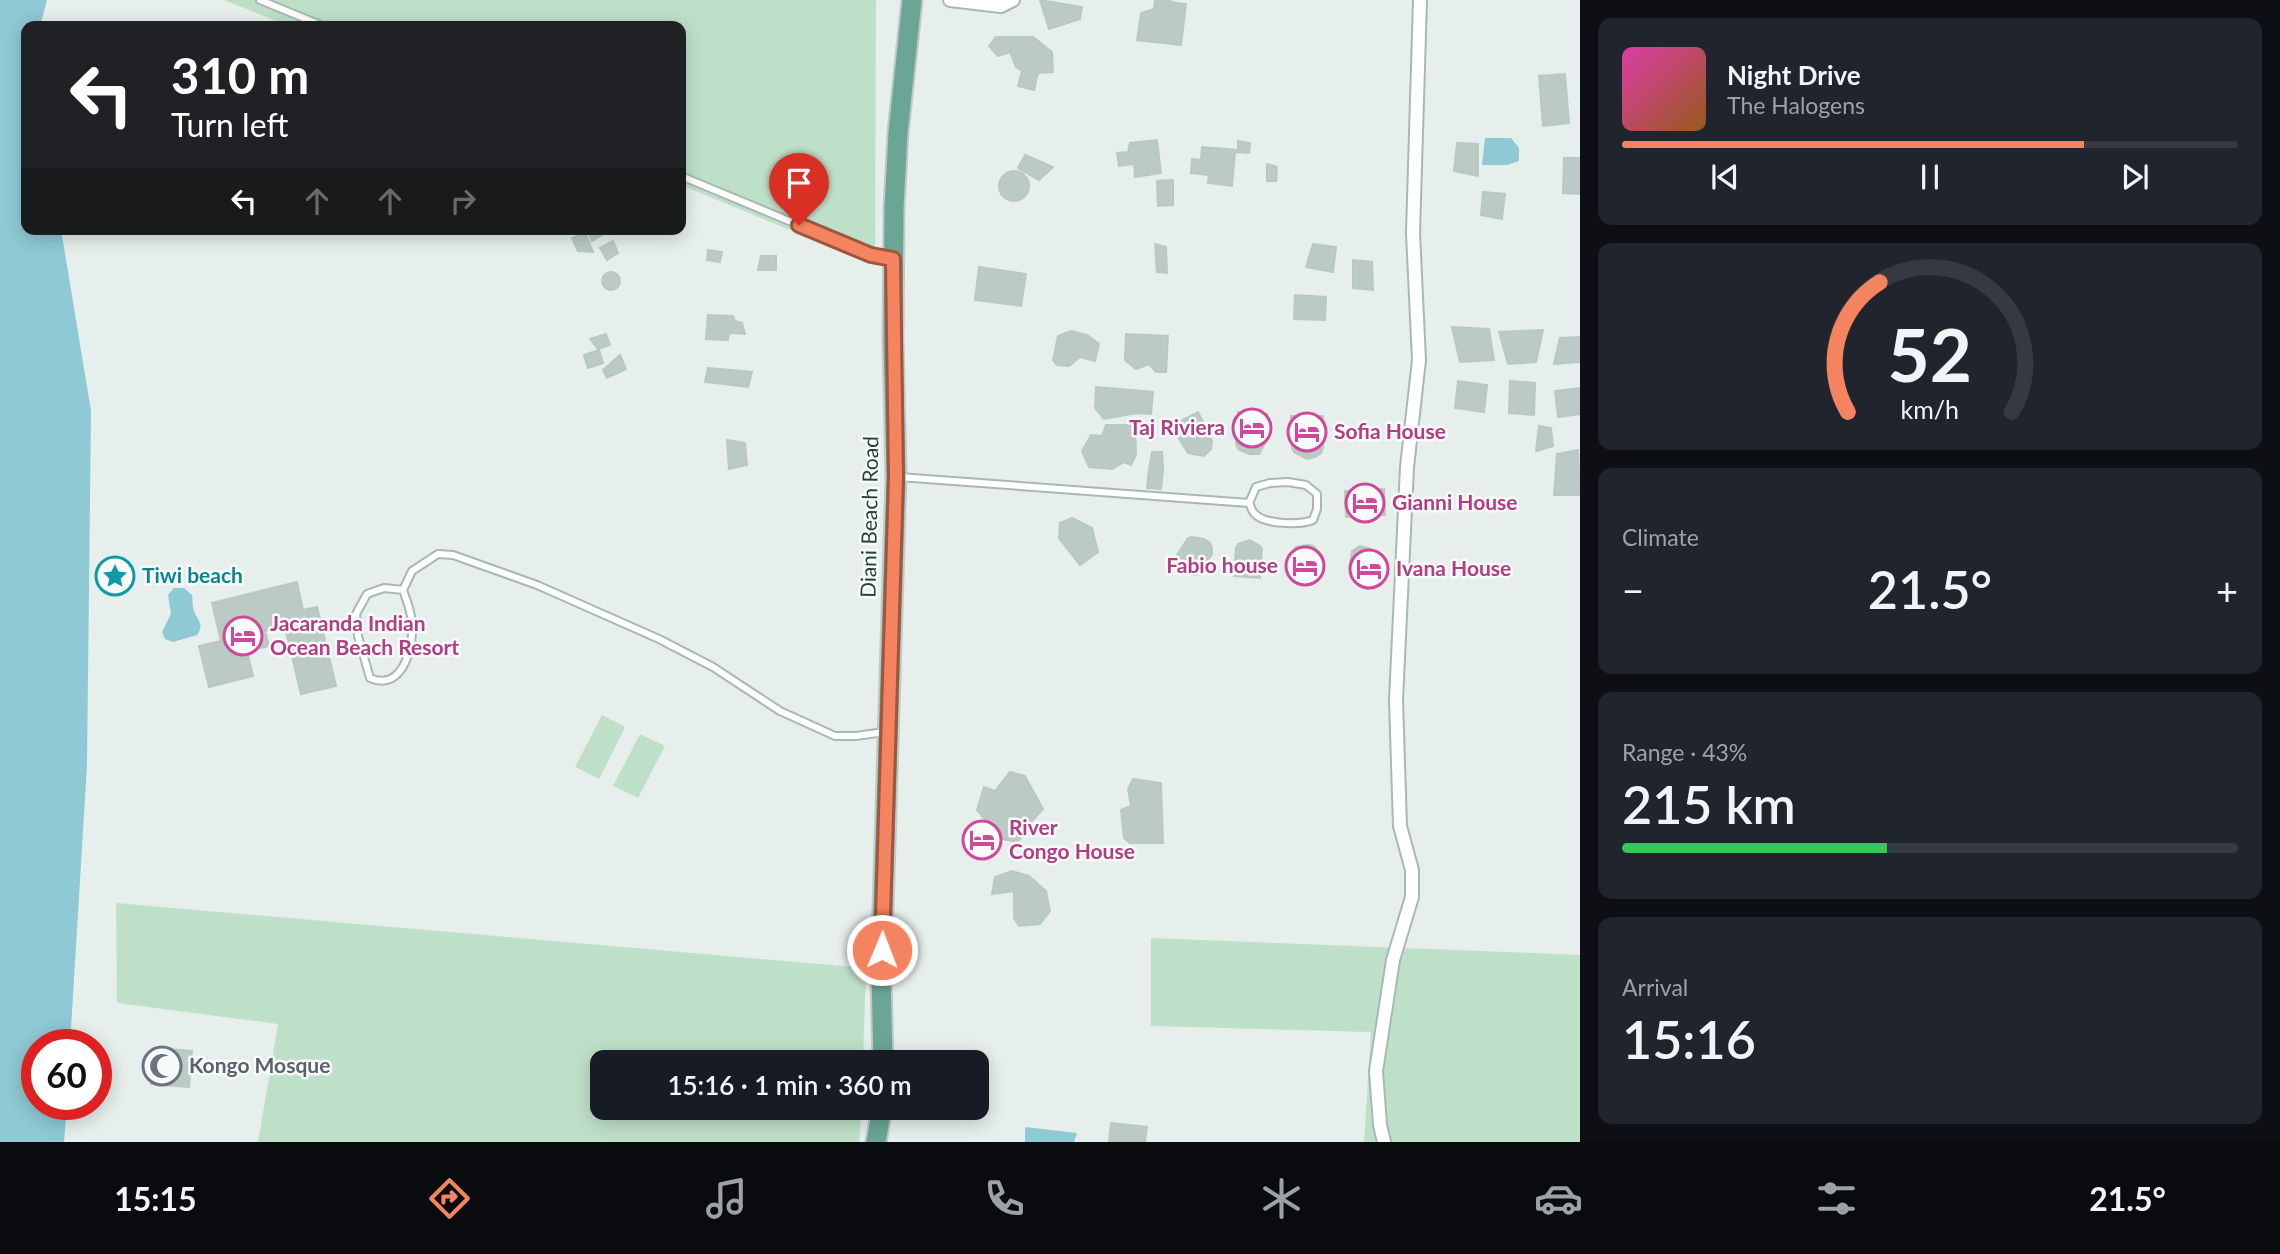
<!DOCTYPE html>
<meta charset="utf-8">
<style>
:root{--surface:#171b24;--page:#20242c;--text:#f1f3f6;--muted:#9ea1a6;--line:#363941;--accent:#f4845f}
body{margin:0;font-family:Lato,sans-serif;background:var(--page);color:var(--text);height:100vh;display:flex;flex-direction:column;font-size:26px;white-space:nowrap}
*{box-sizing:border-box;margin:0}
p{font-size:23px;color:var(--muted)}
.icon{flex:none;width:38px;height:38px;fill:none;stroke:currentColor;stroke-width:2;stroke-linecap:round;stroke-linejoin:round}
.map{position:relative;flex:1;overflow:hidden}
.panel{display:flex;flex-direction:column;gap:18px;padding:18px;background:#0d0f14;width:700px}
.panel>*{flex:none}
.banner{position:absolute;left:21px;top:21px;width:665px;height:214px;border-radius:14px;box-shadow:0 4px 18px #0003;background:#202124;color:#fff;overflow:hidden}
.speed{position:absolute;left:21px;top:1029px;display:flex;gap:14px;font-size:35px;font-weight:700;text-align:center}
.speed>*{display:grid;place-content:center;width:91px;height:91px;border-radius:50%;background:var(--surface);box-shadow:0 4px 18px #0003;line-height:1}
.speed .limit{border:10px solid #d22;background:#fff;color:#111}
.pin{position:absolute;display:grid;place-items:center;width:60px;height:60px;color:#fff;margin:-72px -30px;border-radius:50% 50% 50% 0;rotate:-45deg;box-shadow:0 0 7px #0007}
.pin .icon{rotate:45deg}
.me{position:absolute;width:77px;margin:-38px;rotate:1deg;stroke-linejoin:round;filter:drop-shadow(0 0 5px #0008)}
.turn{display:flex;align-items:center;gap:24px;height:147px;padding:0 35px;font-size:32px}
.turn .icon{width:91px;height:91px;stroke-width:2.5}
.turn b{display:block;font-size:49px;line-height:60px}
.lanes{display:flex;align-items:center;height:66px;padding:0 35px;background:#0003;justify-content:center;gap:35px;direction:ltr}
.lanes .off{opacity:.35}
.big{font-size:52px;font-weight:600;line-height:1.1}
.panel .card{flex:1;display:flex;flex-direction:column;justify-content:center;gap:10px;min-width:0;padding:0 24px;border-radius:14px;background:var(--page)}
.panel .dial{align-items:center;gap:0}
.dial svg{height:182px;overflow:visible;fill:none;stroke:var(--line);stroke-width:7;stroke-linecap:round;text-anchor:middle}
.dial text{fill:var(--text);stroke:none}
.song{display:flex;align-items:center;gap:21px}
.cover{width:84px;height:84px;border-radius:10px;background:linear-gradient(135deg,hsl(320 70% 55%),hsl(30 70% 35%))}
.played{height:7px;border-radius:4px;background:linear-gradient(90deg,var(--accent) 75%,var(--line) 75%)}
.keys{display:flex;justify-content:space-around;direction:ltr}
.heat{display:flex;justify-content:space-between;align-items:center;font-size:38px;direction:ltr}
.charge{height:10px;border-radius:5px;background:linear-gradient(90deg,#34c759 43%,var(--line) 0)}
.trip{position:absolute;left:590px;top:1050px;width:399px;height:70px;border-radius:14px;background:var(--surface);box-shadow:0 4px 18px #0003;font-weight:600;line-height:70px;text-align:center}
.menu{display:flex;height:112px;justify-content:space-around;align-items:center;background:#090b0e;color:var(--muted)}
.menu .icon{width:49px;height:49px}
.menu .current{color:var(--accent)}
.menu b{font-size:32px;color:var(--text)}
main{display:flex;flex:1;min-height:0}
.map>svg:first-child{display:block}
.green{fill:#bfe0c8}
.water{fill:#8ec9d4}
.building{fill:#bbcac4;stroke:#b8c9c2;stroke-width:2}
.lines{fill:none;stroke-linecap:round;stroke-linejoin:round}
.lane-casing{stroke:#a8b8b2;stroke-width:10}
.street-casing{stroke:#a8b8b2;stroke-width:16}
.primary-casing{stroke:#c2cac8;stroke-width:23}
.lane{stroke:#fff;stroke-width:6}
.street{stroke:#fff;stroke-width:12}
.primary{stroke:#6aa596;stroke-width:19}
.route-casing{stroke:#9f563e;stroke-width:18}
.route{stroke:#f4845f;stroke-width:12}
.labels{text-anchor:middle;stroke-width:5;stroke-linejoin:round;paint-order:stroke}
.hotel-label{font-size:21px;font-weight:bold;fill:#b23c85;stroke:#f7fbf9;text-anchor:start}
.street-label{font-size:21px;fill:#24423a;stroke:#f7fbf9}
.culture-label{font-size:21px;font-weight:bold;fill:#0d838f;stroke:#f7fbf9;text-anchor:start}
.worship-label{font-size:21px;font-weight:bold;fill:#5b616d;stroke:#f7fbf9;text-anchor:start}
</style>
<main>
<div class="map">
<svg width="1580" height="1142" viewBox="0 0 1580 1142">
<rect width="100%" height="100%" fill="#e6efeb"/>
<path class="green" d="M224 0H876L875 265 681 185V26H289Z
M602 715 625 727 599 779 575 767Z
M640 734 665 746 638 798 613 786Z
M116 903 866 968 863 1062H602V1108H862L859 1142H258L278 1024 117 1003Z
M1151 938 1580 955V1142H1364L1371 1032 1151 1026Z"/>
<path class="water" d="M0 0H47L40 26H26V229H61L91 411 87 765 70 1045H37V1104H67L64 1142H0Z
M1485 138H1511L1519 148V161L1507 165H1482Z
M174 588H184L192 595C193 599 192 603 193 607 195 619 206 623 197 635L173 642 165 639 162 632 171 614 168 595Z
M1025 1127 1077 1133 1074 1142H1025Z"/>
<path class="building" d="M1040 0 1082 7 1080 19 1049 29Z
M1155 0H1171L1170 2 1186 4 1181 45 1137 40 1141 13 1154 9Z
M996 37H1033L1052 52 1053 72 1038 73 1034 90 1018 86 1022 71 1016 67 1010 52 998 56 989 46Z
M1565 74 1569 123 1543 126 1539 76Z
M1157 140 1161 173 1135 177 1134 164 1119 166 1117 153 1128 152 1130 143Z
M1238 141 1250 143 1249 153 1235 152 1232 186 1208 183 1209 175 1191 173 1192 159 1201 160 1202 147 1238 150Z
M1457 143 1478 144V176L1454 171Z
M1025 155 1053 167 1039 180 1018 168Z
M1564 158H1580V194L1563 193Z
M1267 164 1277 167 1276 181H1267Z
M999 186a15 15 0 1 1 30 0a15 15 0 1 1-30 0Z
M1173 180V205L1158 206 1157 181Z
M1483 192 1505 194 1502 219 1481 215Z
M587 229H607L608 231 592 241Z
M585 233 593 252 578 251 572 238Z
M613 241 618 253 607 260 600 248Z
M1155 244 1166 247 1167 273 1157 272Z
M1313 244 1336 247 1333 272 1306 267Z
M708 250 722 252 720 262 707 260Z
M761 256H776V270H758Z
M1353 260 1372 262 1373 290 1353 288Z
M979 267 1026 274 1021 306 975 300Z
M602 281a9 9 0 1 1 18 0a9 9 0 1 1-18 0Z
M1295 295 1326 297 1325 320 1294 319Z
M708 315 733 316 735 321 742 323 745 334 729 333 728 340 706 339Z
M1452 327 1489 329 1494 360 1460 362Z
M1543 330 1536 362 1508 364 1499 332Z
M1071 331 1087 335 1099 344 1095 361 1080 357 1069 366 1057 365 1053 360 1058 336Z
M606 334 610 345 598 349 590 339Z
M1126 334 1168 336 1166 372H1156L1149 364 1136 369 1125 360Z
M1580 337V362L1554 364 1560 338Z
M599 350 603 363 588 368 584 355Z
M620 355 626 369 607 378 603 370Z
M708 368 752 372 748 387 705 382Z
M1458 381 1487 385 1484 412 1455 408Z
M1510 381 1535 383 1534 415 1509 413Z
M1096 387 1153 392 1151 414 1137 413 1104 419 1095 408Z
M1580 388V414L1558 417 1555 391Z
M1198 412 1212 441 1211 449 1204 456 1188 453 1171 426Z
M1238 412 1267 414 1266 441 1259 454H1249L1238 449 1236 443Z
M1291 416H1323V448L1321 453 1315 457 1307 459 1294 452 1292 448Z
M1106 425H1135L1136 455 1131 465 1124 462 1112 469 1089 467 1082 451 1091 435 1102 436Z
M1539 426 1551 428 1553 446 1536 451Z
M727 440 745 443 747 465 729 469Z
M1578 450 1580 495H1554L1557 454Z
M1152 452H1162L1163 470 1149 469Z
M1149 469 1163 470 1161 489 1147 488Z
M1384 489 1385 515 1346 517 1345 491Z
M1072 518 1092 528 1098 552 1080 565 1059 538 1060 523Z
M1192 537 1204 539 1210 543 1212 549V554L1199 574 1194 575 1183 571 1175 562V558L1188 538Z
M1250 540 1260 546 1262 549 1260 578 1234 576 1236 548 1238 544Z
M1308 545 1313 546 1320 553 1318 581 1291 580 1293 552 1296 547Z
M1360 546 1371 549 1389 574 1367 589 1350 565 1352 551Z
M297 582 303 610 317 607 336 686 301 694 285 627 265 631 269 646 247 651 253 676 209 687 199 646 221 641 212 603Z
M1010 772 1025 776 1043 809 1029 824 1018 842 1002 839 977 810 984 787 995 791Z
M1133 779 1161 783 1163 843H1130L1124 838 1121 810 1131 806 1128 789Z
M1012 871 1029 876 1046 891 1050 911 1040 924 1019 926 1014 918V891L992 894 995 877Z
M154 1048 192 1051 189 1087 151 1084Z
M1111 1123 1147 1127 1145 1142H1109Z"/>
<g class="lines">
<defs>
<path id="lane" d="M260 0 323 26
M681 176 871 255 891 259
M899 477 1249 503
M1288 482 1306 485 1317 494V509L1313 520C1300 525 1264 525 1254 513 1251 510 1251 506 1249 503L1256 487 1270 483Z
M403 590C406 599 410 608 411 617 416 642 404 693 370 678L358 636 356 614 367 594 384 588 403 590 412 571 438 554 453 555 537 585 659 639 713 667 780 711 835 736H856L884 732"/>
<path id="street" d="M950 0 1001 6 1013 0
M1384 1142 1380 1125 1376 1071 1393 960 1412 897V870L1400 826 1396 700 1407 467 1419 360 1413 233 1420 0"/>
<path id="primary" d="M883 1062 881 974 896 477 893 338 894 208 898 133 912 0
M876 1142 882 1108"/>
</defs>
<use href="#lane" class="lane-casing"/>
<use href="#street" class="street-casing"/>
<use href="#primary" class="primary-casing"/>
<use href="#lane" class="lane"/>
<use href="#street" class="street"/>
<use href="#primary" class="primary"/>
</g>
<g class="lines">
<defs>
<path id="route" d="M799 225 871 255 893 259 896 477 882 950"/>
</defs>
<use href="#route" class="route-casing"/>
<use href="#route" class="route"/>
</g>
<defs>
<symbol id="hotel-ring" viewBox="-11 -11 22 22"><circle r="9.5" fill="#f7fbf9" stroke="#d1479c" stroke-width="1.5"/><path d="M-6-4.5h1.5V1H6V5H4.5V3h-9V5H-6ZM-4 0a1.8 1.8 0 1 1 3.6 0ZM.5 0V-2.5h3Q6-2.5 6 0Z" fill="#d1479c"/></symbol>
<symbol id="sight-ring" viewBox="-11 -11 22 22"><circle r="9.5" fill="#f7fbf9" stroke="#0f9aa8" stroke-width="1.5"/><path d="M0-6L1.8-2.2L6-1.7L2.9 1.2L3.7 5.4L0 3.3L-3.7 5.4L-2.9 1.2L-6-1.7L-1.8-2.2Z" fill="#0f9aa8"/></symbol>
<symbol id="mosque-ring" viewBox="-11 -11 22 22"><circle r="9.5" fill="#f7fbf9" stroke="#6b7280" stroke-width="1.5"/><path d="M3.5-4.9A6 6 0 1 0 3.5 4.9A5 5 0 1 1 3.5-4.9Z" fill="#6b7280"/></symbol>
</defs>
<g fill-rule="evenodd">
<use href="#hotel-ring" x="1230" y="406" width="44" height="44"/>
<use href="#hotel-ring" x="1285" y="410" width="44" height="44"/>
<use href="#hotel-ring" x="1343" y="481" width="44" height="44"/>
<use href="#hotel-ring" x="1283" y="544" width="44" height="44"/>
<use href="#hotel-ring" x="1347" y="547" width="44" height="44"/>
<use href="#sight-ring" x="93" y="554" width="44" height="44"/>
<use href="#hotel-ring" x="221" y="614" width="44" height="44"/>
<use href="#hotel-ring" x="960" y="818" width="44" height="44"/>
<use href="#mosque-ring" x="140" y="1044" width="44" height="44"/>
</g>
<g class="labels">
<g class="hotel-label">
<text x="1225" y="435" text-anchor="end">Taj Riviera</text>
<text x="1334" y="439">Sofia House</text>
<text x="1392" y="510">Gianni House</text>
<text x="1278" y="573" text-anchor="end">Fabio house</text>
<text x="1396" y="576">Ivana House</text>
<text x="270" y="631">Jacaranda Indian<tspan x="270" dy="24">Ocean Beach Resort</tspan></text>
<text x="1009" y="835">River<tspan x="1009" dy="24">Congo House</tspan></text>
</g>
<g class="street-label">
<text transform="translate(870 517) rotate(-89)" y="7">Diani Beach Road</text>
</g>
<g class="culture-label">
<text x="142" y="583">Tiwi beach</text>
</g>
<g class="worship-label">
<text x="189" y="1073">Kongo Mosque</text>
</g>
</g>
</svg>
<div class="speed"><div class="limit">60</div></div>
<div class="pin" style="left:799px;top:225px;background:#d93025"><svg class="icon" aria-label="arrive" viewBox="0 0 24 24"><path d="M6 21V4h12l-3 4 3 4H6"/></svg></div>
<svg class="me" style="left:882px;top:950px" viewBox="-20 -20 40 40"><circle r="17" fill="#f4845f" stroke="#fff" stroke-width="3"/><path d="M0-11L8 9 0 5-8 9z" fill="#fff"/></svg>
<div class="trip">15:16 · 1 min · 360 m</div>
<div class="banner">
<div class="turn"><svg class="icon" aria-label="left" viewBox="0 0 24 24"><path d="M17 20v-9H6M10 6l-5 5 5 5"/></svg><div><b>310 m</b>Turn left</div></div>
<div class="lanes"><svg class="icon" aria-label="left" viewBox="0 0 24 24"><path d="M17 20v-9H6M10 6l-5 5 5 5"/></svg><svg class="icon off" aria-label="ahead" viewBox="0 0 24 24"><path d="M12 20V5M6 11l6-6 6 6"/></svg><svg class="icon off" aria-label="ahead" viewBox="0 0 24 24"><path d="M12 20V5M6 11l6-6 6 6"/></svg><svg class="icon off" aria-label="right" viewBox="0 0 24 24"><path d="M7 20v-9h11M14 6l5 5-5 5"/></svg></div>
</div>
</div>
<section class="panel">
<div class="card">
<div class="song"><i class="cover"></i><div><b>Night Drive</b><p>The Halogens</p></div></div>
<div class="played"></div>
<div class="keys"><svg class="icon" aria-label="previous" viewBox="0 0 24 24"><path d="M18 5L8 12l10 7zM5 5v14"/></svg><svg class="icon" aria-label="pause" viewBox="0 0 24 24"><path d="M8 5v14M16 5v14"/></svg><svg class="icon" aria-label="next" viewBox="0 0 24 24"><path d="M6 5l10 7-10 7zM19 5v14"/></svg></div>
</div>
<div class="card dial"><svg viewBox="0 0 100 80">
<path d="M14 69A42 42 0 1 1 86 69"/>
<path d="M14 69A42 42 0 0 1 28 12" stroke="#f4845f"/>
<text x="50" y="56" font-size="32" font-weight="700">52</text>
<text x="50" y="72" font-size="11">km/h</text>
</svg></div>
<div class="card"><p>Climate</p>
<div class="heat"><a>−</a><b class="big">21.5°</b><a>+</a></div>
</div>
<div class="card"><p>Range · 43%</p><b class="big">215 km</b><div class="charge"></div></div>
<div class="card"><p>Arrival</p><b class="big">15:16</b></div>
</section>
</main>
<nav class="menu">
<b>15:15</b>
<svg class="icon current" aria-label="directions" viewBox="0 0 24 24"><path d="M12 3l9 9-9 9-9-9zM9 14v-3h6M13 9l2 2-2 2"/></svg>
<svg class="icon" aria-label="music" viewBox="0 0 24 24"><path d="M9 18V5l10-2v13"/><circle cx="6" cy="18" r="3"/><circle cx="16" cy="16" r="3"/></svg>
<svg class="icon" aria-label="phone" viewBox="0 0 24 24"><path d="M5 4h4l2 5-3 2q2 4 5 5l2-3 5 2v4C11 20 4 13 5 4z"/></svg>
<svg class="icon" aria-label="climate" viewBox="0 0 24 24"><path d="M12 3v18M4 7l16 10M4 17L20 7"/></svg>
<svg class="icon" aria-label="car" viewBox="0 0 24 24"><path d="M5 17H2v-5l4-1 3-4h7l3 4 3 1v5h-3M9 17h6M6 11h13"/><circle cx="7" cy="17" r="2"/><circle cx="17" cy="17" r="2"/></svg>
<svg class="icon" aria-label="filters" viewBox="0 0 24 24"><path d="M4 7h16M4 17h16"/><circle cx="9" cy="7" r="2"/><circle cx="15" cy="17" r="2"/></svg>
<b>21.5°</b>
</nav>
